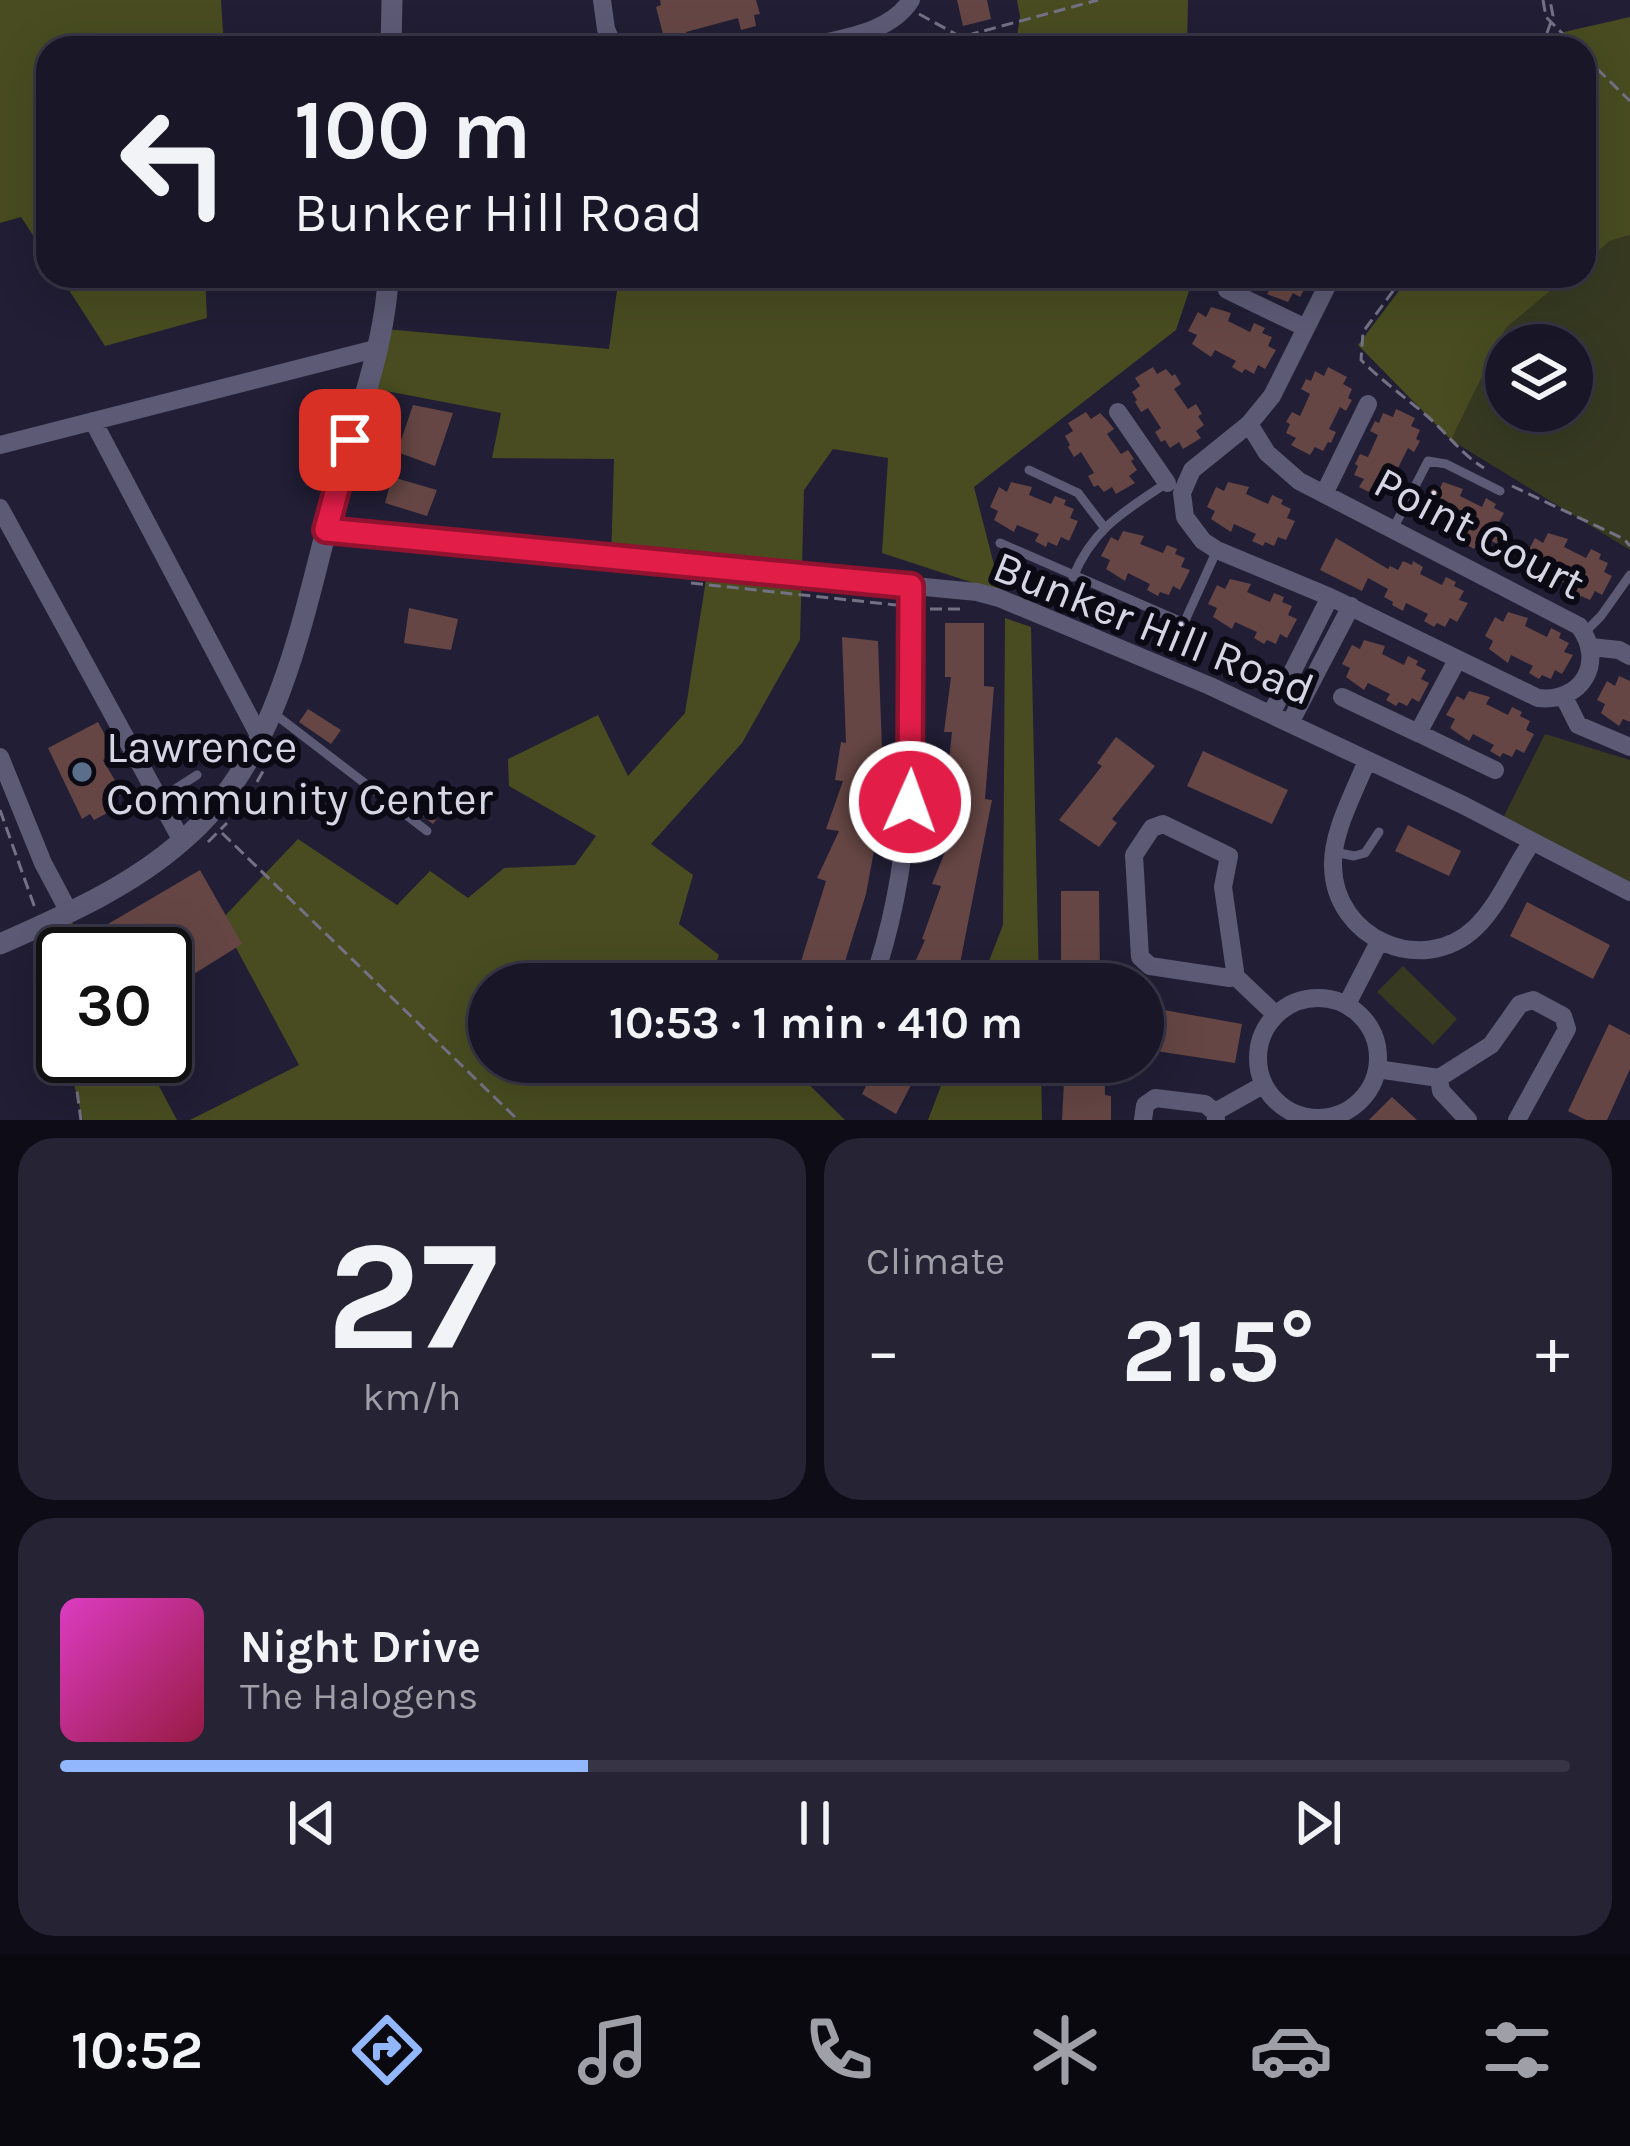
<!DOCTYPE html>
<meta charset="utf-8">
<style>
:root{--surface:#191628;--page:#262334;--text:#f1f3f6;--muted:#9f9fa8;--line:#373545;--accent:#92b7fd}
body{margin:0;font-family:Karla,sans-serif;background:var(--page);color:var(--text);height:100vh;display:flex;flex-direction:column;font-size:45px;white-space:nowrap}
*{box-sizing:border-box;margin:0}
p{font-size:39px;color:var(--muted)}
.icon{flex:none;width:66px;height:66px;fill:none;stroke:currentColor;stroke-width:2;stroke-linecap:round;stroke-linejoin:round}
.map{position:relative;height:1120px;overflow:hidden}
.panel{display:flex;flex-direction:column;gap:18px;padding:18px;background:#0e0c16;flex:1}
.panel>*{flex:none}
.banner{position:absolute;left:36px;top:36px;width:1560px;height:252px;border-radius:36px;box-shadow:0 12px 48px #0002,0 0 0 3px var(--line);background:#191628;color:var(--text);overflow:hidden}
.fabs{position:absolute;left:1485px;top:324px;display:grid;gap:24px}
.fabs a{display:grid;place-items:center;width:108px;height:108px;border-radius:50%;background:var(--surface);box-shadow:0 12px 48px #0002,0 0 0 3px var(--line);font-size:60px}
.speed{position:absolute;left:36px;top:927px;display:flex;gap:24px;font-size:60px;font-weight:700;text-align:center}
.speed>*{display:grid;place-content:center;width:156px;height:156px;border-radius:50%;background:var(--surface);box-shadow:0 12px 48px #0002,0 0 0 3px var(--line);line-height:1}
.speed .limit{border:6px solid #111;border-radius:18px;background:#fff;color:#111}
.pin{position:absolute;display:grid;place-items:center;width:102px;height:102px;color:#fff;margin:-51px;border-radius:24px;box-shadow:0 6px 18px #0006}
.me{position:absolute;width:132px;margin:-66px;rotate:2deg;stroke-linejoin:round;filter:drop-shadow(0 0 9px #0008)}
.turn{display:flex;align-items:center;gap:42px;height:252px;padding:0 60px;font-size:54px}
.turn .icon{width:156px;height:156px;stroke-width:2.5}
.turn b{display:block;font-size:84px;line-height:102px}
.big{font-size:90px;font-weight:700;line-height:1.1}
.panel .widget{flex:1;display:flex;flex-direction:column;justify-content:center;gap:18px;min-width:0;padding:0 42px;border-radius:36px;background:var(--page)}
.panel .dial{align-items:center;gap:0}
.dial b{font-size:156px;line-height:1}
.song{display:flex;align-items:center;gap:36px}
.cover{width:144px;height:144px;border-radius:18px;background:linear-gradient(135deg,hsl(310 70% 55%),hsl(340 70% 35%))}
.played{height:12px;border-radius:6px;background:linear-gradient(90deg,var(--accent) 35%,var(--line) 35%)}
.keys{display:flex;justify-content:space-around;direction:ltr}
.heat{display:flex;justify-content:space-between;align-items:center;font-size:66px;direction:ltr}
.panel .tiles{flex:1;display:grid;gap:18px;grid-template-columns:1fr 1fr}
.widget:last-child{grid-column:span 2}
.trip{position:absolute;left:468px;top:963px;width:696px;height:120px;border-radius:60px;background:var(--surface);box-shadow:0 12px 48px #0002,0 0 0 3px var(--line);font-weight:700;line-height:120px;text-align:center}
.tabs{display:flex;height:192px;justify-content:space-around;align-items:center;background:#0a0910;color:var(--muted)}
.tabs .icon{width:84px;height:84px}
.tabs .on{color:var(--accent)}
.tabs b{font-size:54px;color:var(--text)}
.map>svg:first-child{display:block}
.green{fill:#373a21;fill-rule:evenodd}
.forest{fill:#484c20}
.building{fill:#654644}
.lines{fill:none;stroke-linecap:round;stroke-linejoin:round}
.path{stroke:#737184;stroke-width:3;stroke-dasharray:12 6;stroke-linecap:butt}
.service{stroke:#5c5a75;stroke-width:9}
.minor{stroke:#5c5a75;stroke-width:18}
.tertiary{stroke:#5c5a75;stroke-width:21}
.route-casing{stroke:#92132f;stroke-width:30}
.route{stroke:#e11d48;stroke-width:21}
.service-dot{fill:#5c6f8a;stroke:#0b0a14;stroke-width:4.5}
.labels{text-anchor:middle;stroke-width:12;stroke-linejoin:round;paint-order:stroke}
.street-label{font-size:45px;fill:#d5d5e4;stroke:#0b0a14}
.poi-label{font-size:45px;fill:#d5d5e4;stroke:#0b0a14;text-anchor:start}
</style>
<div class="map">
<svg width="1630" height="1120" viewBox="0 0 1630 1120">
<rect width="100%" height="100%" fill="#211e35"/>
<path class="green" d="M1630 235V550L1451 440 1506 328 1568 276H1584V263L1610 241ZM1506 345H1572V411H1506Z
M1545 734 1630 760V890L1500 824Z
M1403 966 1457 1019 1433 1045 1377 992Z"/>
<path class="forest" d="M0 0H221L224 48H48V258L21 217 0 223Z
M1017 0H1188L1187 48H1015L1020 17Z
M1630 17V235L1610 241 1584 263V48H1569L1564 32Z
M60 276H205L207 318 105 346Z
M619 276H1194L1176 330 974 487 1001 592 882 553 888 458 833 449 804 490 800 640 742 743 651 844 693 875 679 924 719 955 708 984H489V1062H786L845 1120H190L299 1065 221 920 298 839 397 905 430 871 468 898 504 868 575 865 596 836 509 786 508 759 598 715 628 776 685 713 708 567 611 561 614 459 492 458 501 413 360 386 374 328 609 349Z
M1410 276H1568L1506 328 1451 440 1358 345Z
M1005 618 1031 627 1039 984H980L1003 925Z
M64 907 89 954H63V1037L35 919Z
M67 1056H143L177 1120H83Z
M950 1062H1041L1042 1120H928Z"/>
<path class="building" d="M660 0H756L760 14 754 15 756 26 741 30 738 18 686 32 689 43 672 47 669 38H664L656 7 661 5Z
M957 0H987L991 19 963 26Z
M1245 276H1311L1300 297 1293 293 1288 302 1267 294 1270 289Z
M1211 307 1231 313 1228 321 1250 332 1254 323 1265 328 1262 333 1272 337 1268 346 1276 350 1265 369 1258 365 1254 374 1245 369 1242 373 1232 367 1236 361 1215 350 1211 357 1192 344 1197 335 1188 331 1198 312 1206 317Z
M1153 367 1157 374 1166 369 1172 376 1175 374 1181 384 1174 389 1188 409 1196 404 1202 414 1198 416 1204 425 1196 431 1201 438 1183 449 1179 442 1170 448 1165 440 1161 442 1155 432 1161 428 1148 408 1141 412 1135 402 1137 400 1132 392 1140 386 1135 378Z
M1328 367 1347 377 1343 384 1352 389 1348 398 1352 400 1346 411 1340 407 1329 429 1336 432 1331 443 1328 442 1323 451 1315 447 1310 455 1291 445 1296 438 1286 433 1290 424 1286 422 1292 412 1300 416 1310 394 1301 389 1306 379 1311 381 1315 371 1324 376Z
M413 405 453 413 435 466 397 452Z
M1396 409 1415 418 1411 426 1420 430 1416 439 1420 441 1414 452 1408 448 1397 470 1405 473 1399 484 1396 483 1392 493 1383 488 1379 497 1359 487 1364 479 1354 475 1358 466 1355 464 1360 454 1368 457 1378 435 1370 431 1375 421 1379 423 1383 413 1393 417Z
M1086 412 1091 419 1100 413 1107 420 1114 429 1107 434 1121 454 1128 450 1134 459 1131 461 1137 470 1129 476 1135 483 1116 494 1112 487 1104 492 1098 485 1094 487 1088 476 1094 473 1081 452 1074 457 1068 447 1070 445 1065 436 1073 431 1068 423Z
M392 477 437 490 427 516 385 503Z
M1011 482 1032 487 1029 495 1051 504 1055 496 1066 500 1064 505 1074 509 1070 518 1078 521 1069 541 1061 537 1057 546 1048 542 1046 547 1035 541 1039 534 1017 525 1014 532 994 520 998 511 990 507 999 487 1007 492Z
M1228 482 1249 487 1246 494 1268 504 1272 495 1283 500 1281 504 1291 509 1287 518 1295 521 1286 540 1278 537 1274 546 1265 542 1263 546 1252 541 1256 534 1234 524 1231 532 1211 519 1215 511 1207 507 1216 487 1224 491Z
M1443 482 1463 489 1460 496 1482 507 1486 498 1496 504 1494 508 1504 513 1499 522 1508 525 1497 544 1490 540 1485 549 1477 545 1474 549 1464 543 1468 536 1446 525 1442 533 1424 519 1428 511 1420 506 1430 487 1438 492Z
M1123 531 1144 536 1140 544 1163 553 1167 545 1177 549 1175 554 1185 558 1181 567 1190 570 1180 590 1173 586 1169 595 1160 592 1158 596 1147 590 1150 584 1128 573 1125 581 1106 569 1110 560 1101 556 1111 537 1118 541Z
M1548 533 1568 539 1564 547 1586 558 1591 549 1601 554 1599 559 1608 563 1604 572 1612 576 1602 595 1595 591 1590 600 1581 596 1579 600 1569 594 1572 587 1551 576 1547 584 1529 570 1533 562 1525 557 1535 538 1543 543Z
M1336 538 1388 569 1390 566 1398 570 1403 561 1412 565 1413 561 1423 567 1420 574 1442 585 1446 577 1456 582 1454 586 1464 591 1459 600 1468 603 1457 622 1450 618 1445 627 1437 623 1434 627 1424 621 1428 614 1406 603 1403 611 1392 605 1393 602 1384 597 1388 589 1368 578 1362 591 1320 570Z
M1230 579 1251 584 1247 592 1270 602 1274 593 1284 597 1282 602 1292 606 1288 615 1297 619 1287 638 1280 634 1276 644 1267 640 1264 644 1254 638 1257 632 1235 622 1232 629 1213 617 1217 608 1208 604 1217 585 1225 589Z
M409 608 458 619 451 650 404 643Z
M1508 612 1528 618 1525 626 1547 637 1551 628 1561 633 1559 638 1569 643 1564 652 1573 655 1562 674 1555 670 1551 679 1542 675 1539 679 1529 673 1533 666 1511 655 1508 663 1489 649 1493 641 1485 636 1495 617 1503 622Z
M945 623H984V686L994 687 985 799 992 800 956 984H905L925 940 922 939 941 886 932 884 951 837 935 833 947 780 952 732H944L951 677H945Z
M842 637 878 641 882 749 874 800 883 802 866 894 838 984H794L826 881 817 878 839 831 826 829 843 781 835 780 841 742 846 743Z
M1364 640 1385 646 1382 654 1404 665 1408 656 1418 661 1416 665 1426 670 1421 679 1429 683 1419 702 1412 698 1407 706 1399 702 1396 706 1386 700 1390 694 1368 683 1364 690 1346 677 1350 668 1342 664 1352 645 1360 649Z
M1619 676 1630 681V722L1623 719 1619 726 1601 713 1605 704 1597 700 1607 681 1615 686Z
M1469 691 1490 697 1486 704 1508 715 1512 707 1522 712 1520 716 1530 721 1526 730 1534 734 1524 753 1516 749 1512 757 1503 753 1500 757 1490 751 1494 745 1473 734 1469 741 1450 728 1455 719 1446 715 1457 696 1464 700Z
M308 709 341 730 331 744 299 722Z
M98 722 115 753 103 760 123 794 108 802 113 810 94 820 90 814 82 819 48 748Z
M1116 737 1155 766 1112 819 1117 823 1099 847 1059 820 1102 766 1097 763Z
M1203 751 1288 790 1272 824 1187 786Z
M431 787 450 801 433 824 413 809Z
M1408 825 1461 851 1449 876 1395 851Z
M200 870 242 944 165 992V954H126L108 924Z
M1061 891H1099L1100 984H1061Z
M1527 902 1610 945 1593 979 1510 936Z
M1147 1007 1242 1024 1235 1063 1143 1049Z
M1609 1024 1630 1035V1069L1607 1120H1586L1568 1111Z
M878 1062H911L921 1066 896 1114 862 1094Z
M1065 1062H1104L1105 1095 1111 1096V1120H1062Z
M1392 1097 1417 1120H1369Z"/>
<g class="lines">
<path class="path" d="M1543 0 1546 17 1577 48
M919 14 961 37 1098 0
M1547 33 1553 16 1550 0
M1584 56 1630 101
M1404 276 1363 332 1361 360C1382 381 1405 397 1427 416 1447 433 1461 454 1484 468
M1512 486 1624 539 1630 546
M691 583 896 605
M930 609H961
M257 782 279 743
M0 810 36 911
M222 833 518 1120
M208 842 227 823
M49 942 63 986
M72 1056 81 1120"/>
<path class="service" d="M1029 470 1078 493 1104 527
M1393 529 1428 461 1446 464 1500 491
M1000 543 1184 623 1217 550
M1073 577C1094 527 1125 511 1168 482
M1584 633 1601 616 1630 575
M272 712 427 831
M161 798 197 775
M1334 852 1354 856 1365 853 1379 832"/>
<path class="minor" d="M602 0 606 29 614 48
M1548 47 1549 48
M801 48C838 38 889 35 911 0
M1227 290 1306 328
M1118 412 1167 483
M93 421 261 739
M1249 424 1267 453 1299 481 1579 626C1606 662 1582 703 1538 698L1330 597 1217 550 1203 541 1185 517 1182 493 1192 470 1249 424 1272 396 1332 276
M0 445 375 349
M1324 494 1368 404
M0 508 182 841
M326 530 977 592 999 598 1210 686 1463 805 1630 892
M1591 647 1619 650 1630 656
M1342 697 1418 733 1456 662
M1564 697 1578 725 1630 747
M1271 714 1330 597
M1290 723 1351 606
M1418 733 1495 770
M0 757 43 863 69 912
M1367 760C1355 792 1332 831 1333 866 1334 938 1422 978 1475 928 1500 904 1512 870 1532 842
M1163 824 1229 856 1223 887 1235 971 1230 978 1150 966 1140 957 1134 855 1152 828Z
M1234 975 1276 1015
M872 984C918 855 912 721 911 586
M1258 1058a60 60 0 1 1 120 0a60 60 0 1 1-120 0Z
M1347 1004 1379 942
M1377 1069 1439 1078
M1215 1112 1263 1085
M1143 1120 1145 1105 1155 1098 1205 1104 1215 1112 1216 1120
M1468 1120 1441 1091 1439 1078 1491 1045 1520 1004 1533 1000 1563 1016 1567 1029 1517 1120"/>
<path class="tertiary" d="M391 48 392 0
M0 944C63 916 130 887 182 841 281 757 302 617 335 497 353 430 386 344 388 276"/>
</g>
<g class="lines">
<defs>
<path id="route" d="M350 440 326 530 911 586 910 802"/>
</defs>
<use href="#route" class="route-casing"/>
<use href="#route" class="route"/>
</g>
<circle class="service-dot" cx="82" cy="772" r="12"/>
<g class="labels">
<g class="street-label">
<text transform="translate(1480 532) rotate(28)" y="16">Point Court</text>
<text transform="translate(1154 627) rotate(22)" y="16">Bunker Hill Road</text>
</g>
<g class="poi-label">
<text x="106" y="762">Lawrence<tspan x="106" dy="52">Community Center</tspan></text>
</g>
</g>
</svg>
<div class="fabs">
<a><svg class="icon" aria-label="layers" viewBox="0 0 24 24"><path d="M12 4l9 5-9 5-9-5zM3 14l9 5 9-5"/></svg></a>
</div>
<div class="speed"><div class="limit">30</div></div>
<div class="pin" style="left:350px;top:440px;background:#d93025"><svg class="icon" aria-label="arrive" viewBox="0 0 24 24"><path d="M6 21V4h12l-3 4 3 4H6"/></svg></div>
<svg class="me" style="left:910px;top:802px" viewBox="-20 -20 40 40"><circle r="17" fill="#e11d48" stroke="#fff" stroke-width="3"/><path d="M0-11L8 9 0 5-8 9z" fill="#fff"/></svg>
<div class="trip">10:53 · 1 min · 410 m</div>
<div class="banner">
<div class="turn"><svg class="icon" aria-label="left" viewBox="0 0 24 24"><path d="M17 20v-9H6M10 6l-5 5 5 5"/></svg><div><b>100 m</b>Bunker Hill Road</div></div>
</div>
</div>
<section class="panel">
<div class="tiles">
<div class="widget dial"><b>27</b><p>km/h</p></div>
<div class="widget"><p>Climate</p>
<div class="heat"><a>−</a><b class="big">21.5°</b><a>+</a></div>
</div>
<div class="widget">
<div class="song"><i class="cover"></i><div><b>Night Drive</b><p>The Halogens</p></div></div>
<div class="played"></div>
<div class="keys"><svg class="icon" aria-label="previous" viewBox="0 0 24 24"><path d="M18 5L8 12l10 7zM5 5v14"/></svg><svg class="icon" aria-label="pause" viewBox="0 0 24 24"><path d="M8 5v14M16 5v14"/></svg><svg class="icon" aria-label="next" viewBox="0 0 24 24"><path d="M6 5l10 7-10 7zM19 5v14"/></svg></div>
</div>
</div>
</section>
<nav class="tabs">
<b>10:52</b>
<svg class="icon on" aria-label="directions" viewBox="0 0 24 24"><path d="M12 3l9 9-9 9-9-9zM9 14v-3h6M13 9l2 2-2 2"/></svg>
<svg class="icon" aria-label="music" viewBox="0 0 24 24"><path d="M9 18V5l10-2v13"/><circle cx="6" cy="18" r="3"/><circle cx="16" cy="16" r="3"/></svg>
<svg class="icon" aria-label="phone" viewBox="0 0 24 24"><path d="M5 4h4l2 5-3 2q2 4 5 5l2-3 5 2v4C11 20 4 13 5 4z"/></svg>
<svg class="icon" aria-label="climate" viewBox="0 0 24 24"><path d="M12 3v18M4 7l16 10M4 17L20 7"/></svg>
<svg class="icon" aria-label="car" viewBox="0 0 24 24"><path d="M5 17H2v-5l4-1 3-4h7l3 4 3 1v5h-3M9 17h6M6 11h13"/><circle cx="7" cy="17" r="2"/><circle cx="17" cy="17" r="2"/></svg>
<svg class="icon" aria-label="filters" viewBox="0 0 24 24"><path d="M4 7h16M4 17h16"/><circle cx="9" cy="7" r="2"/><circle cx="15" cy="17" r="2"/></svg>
</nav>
